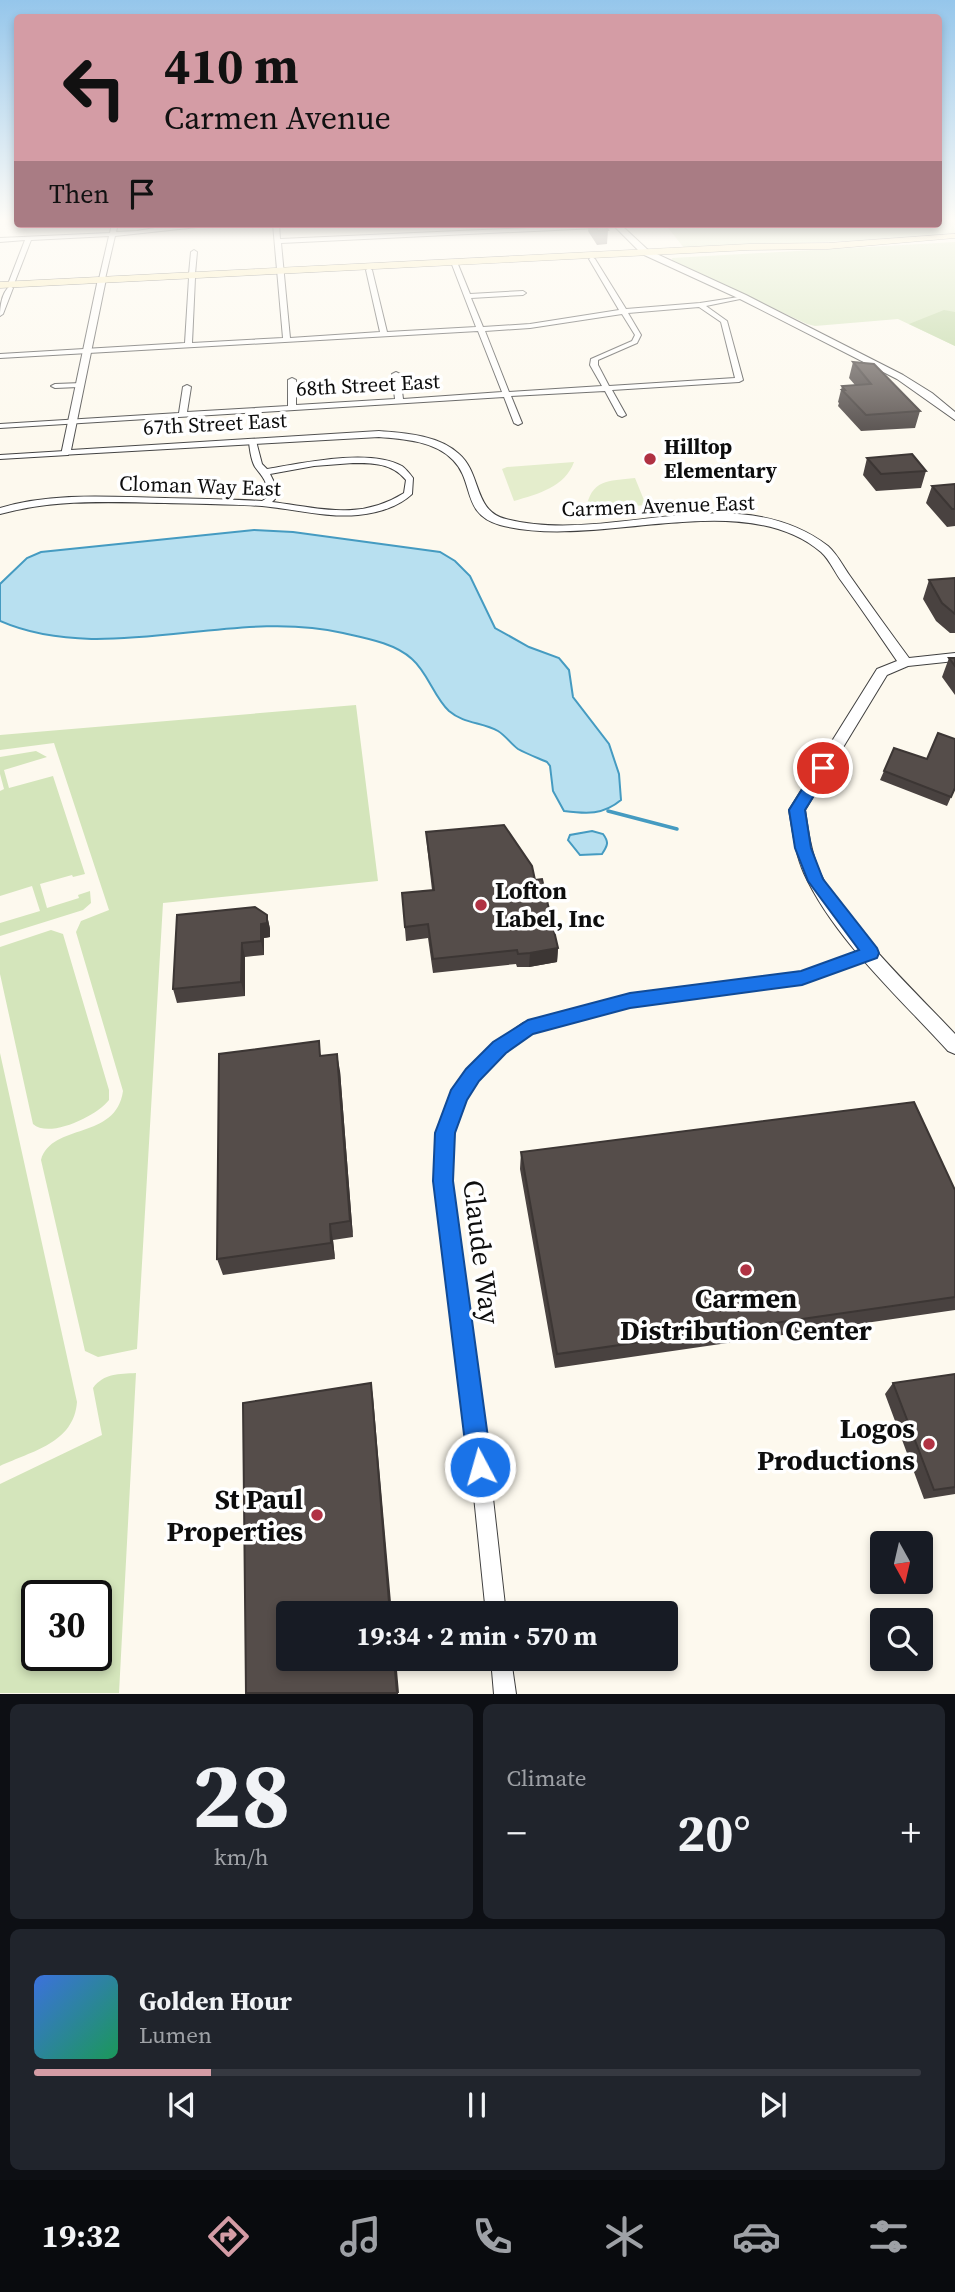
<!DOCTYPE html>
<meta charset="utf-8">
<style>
:root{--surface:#171b24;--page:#20242c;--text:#f1f3f6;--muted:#9ea1a6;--line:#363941;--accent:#d49ca5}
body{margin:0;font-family:"Source Serif 4",serif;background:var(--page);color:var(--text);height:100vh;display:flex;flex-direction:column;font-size:26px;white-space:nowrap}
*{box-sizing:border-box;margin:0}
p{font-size:23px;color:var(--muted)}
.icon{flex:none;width:38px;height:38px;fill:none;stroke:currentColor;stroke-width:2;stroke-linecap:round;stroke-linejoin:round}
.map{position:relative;height:1694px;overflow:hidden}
.sheet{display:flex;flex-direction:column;gap:10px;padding:10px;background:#0d0f14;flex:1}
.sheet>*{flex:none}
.guide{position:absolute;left:14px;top:14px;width:928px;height:214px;border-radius:7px;box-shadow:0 4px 10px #0003;background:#d49ca5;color:#111;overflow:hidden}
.needle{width:46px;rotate:172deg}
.buttons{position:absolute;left:870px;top:1531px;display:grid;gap:14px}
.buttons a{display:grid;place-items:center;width:63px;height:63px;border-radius:7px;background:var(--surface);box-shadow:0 4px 10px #0003;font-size:35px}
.speed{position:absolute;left:21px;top:1580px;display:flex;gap:14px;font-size:35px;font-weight:700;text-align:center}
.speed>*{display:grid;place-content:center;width:91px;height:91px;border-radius:50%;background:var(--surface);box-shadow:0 4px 10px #0003;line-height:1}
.speed .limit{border:4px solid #111;border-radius:10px;background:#fff;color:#111}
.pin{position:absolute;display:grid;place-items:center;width:60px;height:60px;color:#fff;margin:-30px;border:4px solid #fff;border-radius:50%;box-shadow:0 2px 7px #0007}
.me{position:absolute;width:77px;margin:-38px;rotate:354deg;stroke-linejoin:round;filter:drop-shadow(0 0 5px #0008)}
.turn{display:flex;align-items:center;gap:24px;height:147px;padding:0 35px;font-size:32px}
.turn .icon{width:91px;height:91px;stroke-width:2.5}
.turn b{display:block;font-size:49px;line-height:60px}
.then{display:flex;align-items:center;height:66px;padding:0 35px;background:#0003;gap:14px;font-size:26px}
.big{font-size:52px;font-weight:700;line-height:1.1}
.sheet .card{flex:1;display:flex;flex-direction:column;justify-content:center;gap:10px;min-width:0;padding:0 24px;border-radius:10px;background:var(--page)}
.sheet .dial{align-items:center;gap:0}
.dial b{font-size:91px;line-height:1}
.song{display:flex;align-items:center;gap:21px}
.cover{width:84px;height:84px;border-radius:10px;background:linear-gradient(135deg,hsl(220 70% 55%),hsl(150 70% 35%))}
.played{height:7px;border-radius:4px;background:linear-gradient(90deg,var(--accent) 20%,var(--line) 20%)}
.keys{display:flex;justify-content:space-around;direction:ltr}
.heat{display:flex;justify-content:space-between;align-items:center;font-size:38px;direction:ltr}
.sheet .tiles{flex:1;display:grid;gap:10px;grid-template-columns:1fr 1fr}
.card:last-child{grid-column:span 2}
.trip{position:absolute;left:276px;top:1601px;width:402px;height:70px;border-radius:7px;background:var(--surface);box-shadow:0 4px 10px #0003;font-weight:700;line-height:70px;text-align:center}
.tabs{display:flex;height:112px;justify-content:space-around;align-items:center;background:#090b0e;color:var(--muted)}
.tabs .icon{width:49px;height:49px}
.tabs .selected{color:var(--accent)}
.tabs b{font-size:32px;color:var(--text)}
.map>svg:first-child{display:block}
.green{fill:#d4e5bb;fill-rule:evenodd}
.forest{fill:#bad49c}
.pitch{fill:#e4edcc}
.water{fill:#b8e0f0;stroke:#459bc1;stroke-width:2}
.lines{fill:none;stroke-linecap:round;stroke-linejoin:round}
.stream{stroke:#459bc1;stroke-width:3.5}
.minor-casing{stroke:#404040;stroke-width:2}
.tertiary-casing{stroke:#404040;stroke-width:2}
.secondary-casing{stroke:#2f2f2f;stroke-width:1}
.minor{fill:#fff;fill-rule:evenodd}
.tertiary{fill:#fff;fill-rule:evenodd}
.secondary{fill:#f8e9af;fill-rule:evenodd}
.wall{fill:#494240}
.shaded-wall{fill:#3c3634}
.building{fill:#554d4a;stroke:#3c3634;stroke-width:2}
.route{fill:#1a73e8;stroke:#114b97;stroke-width:2}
.poi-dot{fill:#b03243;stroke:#fff;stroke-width:2.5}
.labels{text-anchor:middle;stroke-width:7;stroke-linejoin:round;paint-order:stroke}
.far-street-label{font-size:21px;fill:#0d0d0d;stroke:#fff}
.far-poi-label{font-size:21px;font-weight:bold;fill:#0d0d0d;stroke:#fff;text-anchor:start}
.poi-label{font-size:24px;font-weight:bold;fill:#0d0d0d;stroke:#fff;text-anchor:start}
.near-street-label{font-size:28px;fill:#0d0d0d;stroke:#fff}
.near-poi-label{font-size:28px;font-weight:bold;fill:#0d0d0d;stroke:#fff;text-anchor:end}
</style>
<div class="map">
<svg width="955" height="1694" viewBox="0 0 955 1694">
<rect width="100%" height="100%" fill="#fdf9ee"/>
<path class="green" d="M938 220H953L955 234 891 239 684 248 665 224H938Z
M955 242V346L898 319 815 326 807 324 672 261V258Z
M356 705 378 881 163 903 137 1349 98 1357 85 1351 41 1160C52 1122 116 1141 123 1091L76 932 81 921 109 910 54 743 0 750V735Z
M36 751 47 757 4 770 9 788 53 776 85 874 73 877 72 875 40 884 47 908 79 898 78 895 90 891 91 903 83 910 0 936V923L40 911 32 886 0 896V791L4 789 0 774V757Z
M51 930 63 934 109 1090V1100C97 1116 49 1139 33 1124L0 974V947Z
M0 1053 77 1402C74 1443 32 1451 0 1466Z
M136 1373 119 1693H0V1484L102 1435 93 1388C104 1373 119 1374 136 1373ZM37 1596H96V1656H37Z"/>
<path class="forest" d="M944 310 955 312V346L909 324Z"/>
<path class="pitch" d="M574 462C565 487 538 494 514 501L502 469 507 467Z
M635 478 646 505 586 510C591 479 608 481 635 478Z"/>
<path class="water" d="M254 530 293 532 440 552 455 561 470 576 495 628 529 647 559 658 569 670 573 697 609 744 619 774 621 800C603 815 587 814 564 811L553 791 550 766 547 762C538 758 527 754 518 749 511 744 506 736 498 731 483 722 464 724 449 711 434 697 428 673 412 659 395 643 365 638 343 633 233 607 105 667 0 621V584L27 558 41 552Z
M592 831 603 834C609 842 608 845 602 854L580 855 568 840 570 835Z"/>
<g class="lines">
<path class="stream" d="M608 811 677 829"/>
<defs>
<path id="minor" d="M112 224H118L116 232 137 231 172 225 225 224 115 236 105 279 102 281 99 279 109 236 31 240 14 284 11 286 8 284 25 240 0 242V238L110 233Z
M273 224H279L280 239 619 224 617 227 281 243 290 338 380 332 366 270 369 268 372 270 387 332 476 327 451 262 454 260 457 262 470 294 523 291 526 293 523 295 471 298 483 327 530 324 619 310 589 259 592 257 595 259 626 309 700 303 745 296V298L706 306 727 321 743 380 739 382 612 390 626 415 622 417 618 415 605 391 511 396 522 423 518 425 514 423 504 397 0 428V424L179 413 183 387 187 385 191 387 187 412 288 406V380L292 378 296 380V405L395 399 392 374 396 372 400 374 403 399 502 392 478 331 0 358V354L185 343 189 278 192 276 195 278 192 343 283 338ZM699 307 721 322 735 378 609 386 598 365V360L637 343 641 335 628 313ZM622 314 635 335 632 341 591 359 590 365 602 386 509 392 485 331 530 328Z
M194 250 197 252 195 274 192 276 189 274 191 252Z
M10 286 13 288 3 314 0 316C0 306 2 292 10 286Z
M82 383V387H79L55 388 51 386 55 384Z
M249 439 256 441 262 464 267 469C302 463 370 448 402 466 406 469 410 474 413 478L412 494C398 507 378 513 358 515 326 518 294 509 262 506 230 504 198 504 165 503 109 502 55 499 0 514V508C54 492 110 497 165 498 197 499 229 499 262 501L267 498C268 481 264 479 255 467 251 460 249 446 249 439ZM353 463C373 463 392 463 406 480L404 493C359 521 321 508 272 502L275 499V484L270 474 314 466Z
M65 451 69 453 68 455 0 459V455Z
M870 948 875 949 877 953 875 957 802 983 630 1007 532 1032 504 1052 478 1079 464 1099 453 1133 451 1181 484 1418 506 1614H486L466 1418 435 1181 437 1133 453 1091 468 1071 494 1044 523 1023 630 995 801 973Z
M491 1659H511L516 1694H494Z"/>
<path id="tertiary" d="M612 224H620L648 250 746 295 903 375 932 393 955 412V420L897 379 740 299 642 254Z
M102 277 106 279 71 450 379 431C405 433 439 435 459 454 482 474 473 511 506 519 610 546 735 475 828 546 837 554 843 566 850 576 869 603 889 631 909 658L955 653V661L908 666 887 675 805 810C808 831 811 853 820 873 846 927 913 989 955 1034V1054L948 1051C900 998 834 939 804 873 795 853 793 831 789 810L877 669 897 661C879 635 861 608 842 582 835 573 830 560 821 552 742 485 597 551 500 525 461 514 475 482 453 460 435 441 404 439 379 437L61 455 98 279Z"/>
<path id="secondary" d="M955 234V238L828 249 749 250 0 288V282L749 244 828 243Z"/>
</defs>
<use href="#minor" class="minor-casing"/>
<use href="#tertiary" class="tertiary-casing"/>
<use href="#secondary" class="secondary-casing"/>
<use href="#minor" class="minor"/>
<use href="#tertiary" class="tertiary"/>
<use href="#secondary" class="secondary"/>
</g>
<path class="wall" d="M589 224H604L608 230 607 244 597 245 588 231Z
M853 362 920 411 915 428 861 431 838 406 839 403 838 402 842 386 855 385 849 378Z
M867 458 926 471 921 488 876 491 863 475Z
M955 484V526L947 527 926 503 932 486Z
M955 578V633H950L936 621 923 599 929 580Z
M949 658H955V695L942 677Z
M884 771 955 788 947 806 880 780Z
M426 832 535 880 558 948 557 962 529 967H517L516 964 433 973 428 938 406 941 402 893 432 890 427 846Z
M267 915 270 929V937L264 938V955L245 957V996L177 1003 173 989Z
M321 1055 340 1071 353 1237 333 1240 335 1259 223 1275 217 1259Z
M521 1152 955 1190V1310L555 1368 520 1169Z
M955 1374V1494L924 1499 885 1394 893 1383Z"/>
<path class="shaded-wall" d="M267 915 270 929V937L264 938V955L261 941V924Z
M242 943 245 957V996L241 982Z
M558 948 557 962 529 967 530 953Z
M337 1054 340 1071 353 1237 350 1221Z
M330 1224 333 1240 335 1259 331 1243Z
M371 1383 373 1397 392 1614H390Z
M394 1659H396L399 1693H397Z"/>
<path class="building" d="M593 224H604L608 230 598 231Z
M853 362 874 364 920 411 866 415 842 390H845L842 386 871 384Z
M912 454 926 471 881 474 867 458Z
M955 484V509H952L932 486Z
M955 578V614L942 603 929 580Z
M949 658H955V666Z
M938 733 955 739V788L951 797 884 771 894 748 927 759Z
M504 825 532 866 535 880 542 879 558 948 530 953 518 954 517 950 433 959 428 924 405 927 402 893 434 890 426 832Z
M255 907 267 915V923L261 924V941L242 943 241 982 173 989 177 915Z
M319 1041 320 1056 337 1054 350 1221 330 1224 331 1243 217 1259 219 1054Z
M914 1102 955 1190V1297L557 1354 521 1152Z
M955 1374V1487L934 1490 893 1383Z
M371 1383 390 1614H289V1659H394L397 1693H246L243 1403Z"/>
<linearGradient id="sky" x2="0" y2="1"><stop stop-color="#95c6eb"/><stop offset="0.48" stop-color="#fefcf7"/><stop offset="1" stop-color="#fefcf7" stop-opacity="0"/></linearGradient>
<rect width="955" height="457" fill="url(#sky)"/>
<path class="route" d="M823 763 831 768 805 810 811 848 823 879 877 948 879 953 877 958 802 985 630 1008 533 1034 506 1053 479 1081 467 1100 455 1133 453 1181 492 1467 489 1476 480 1479 471 1476 468 1467 433 1181 435 1133 451 1090 466 1069 493 1042 528 1020 630 993 801 971 859 950 808 881 795 848 789 810 818 764Z"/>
<g class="poi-dot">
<circle cx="650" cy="459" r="7"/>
<circle cx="481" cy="905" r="7"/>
<circle cx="746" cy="1270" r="7"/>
<circle cx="929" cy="1444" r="7"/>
<circle cx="317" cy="1515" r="7"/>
</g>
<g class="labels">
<g class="far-street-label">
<text transform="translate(368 385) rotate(-3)" y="7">68th Street East</text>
<text transform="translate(215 424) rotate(-3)" y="7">67th Street East</text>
<text transform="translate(200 486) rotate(2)" y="7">Cloman Way East</text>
<text transform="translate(658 506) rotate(-2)" y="7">Carmen Avenue East</text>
</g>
<g class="far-poi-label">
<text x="664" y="454">Hilltop<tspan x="664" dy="24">Elementary</tspan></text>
</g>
<g class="poi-label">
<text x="495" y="899">Lofton<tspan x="495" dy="28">Label, Inc</tspan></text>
</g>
<g class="near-street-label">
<text transform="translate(482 1252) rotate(83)" y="10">Claude Way</text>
</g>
<g class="near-poi-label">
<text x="746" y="1308" text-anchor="middle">Carmen<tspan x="746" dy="32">Distribution Center</tspan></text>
<text x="915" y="1438">Logos<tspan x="915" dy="32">Productions</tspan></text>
<text x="303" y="1509">St Paul<tspan x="303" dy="32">Properties</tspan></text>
</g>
</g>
</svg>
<div class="buttons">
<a><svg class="needle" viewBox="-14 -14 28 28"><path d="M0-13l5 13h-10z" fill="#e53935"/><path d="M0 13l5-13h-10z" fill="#9ea1a6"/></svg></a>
<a><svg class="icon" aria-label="search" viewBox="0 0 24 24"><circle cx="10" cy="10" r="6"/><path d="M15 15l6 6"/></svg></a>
</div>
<div class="speed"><div class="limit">30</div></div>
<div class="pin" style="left:823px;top:768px;background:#d93025"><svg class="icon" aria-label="arrive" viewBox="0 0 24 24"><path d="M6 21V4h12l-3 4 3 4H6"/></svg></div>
<svg class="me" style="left:480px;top:1467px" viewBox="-20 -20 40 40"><circle r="17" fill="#1a73e8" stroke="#fff" stroke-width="3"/><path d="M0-11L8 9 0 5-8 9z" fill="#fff"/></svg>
<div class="trip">19:34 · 2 min · 570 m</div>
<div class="guide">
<div class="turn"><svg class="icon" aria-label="left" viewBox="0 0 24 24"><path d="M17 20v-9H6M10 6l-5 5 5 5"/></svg><div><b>410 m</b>Carmen Avenue</div></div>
<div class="then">Then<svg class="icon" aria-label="arrive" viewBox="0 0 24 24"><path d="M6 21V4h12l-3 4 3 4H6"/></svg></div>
</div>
</div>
<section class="sheet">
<div class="tiles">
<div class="card dial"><b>28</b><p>km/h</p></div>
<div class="card"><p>Climate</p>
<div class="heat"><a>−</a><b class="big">20°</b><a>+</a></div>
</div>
<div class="card">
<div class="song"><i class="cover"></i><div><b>Golden Hour</b><p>Lumen</p></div></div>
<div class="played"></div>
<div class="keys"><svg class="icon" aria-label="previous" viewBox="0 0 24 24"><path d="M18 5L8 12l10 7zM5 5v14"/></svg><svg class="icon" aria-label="pause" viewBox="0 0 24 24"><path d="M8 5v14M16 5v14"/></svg><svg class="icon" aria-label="next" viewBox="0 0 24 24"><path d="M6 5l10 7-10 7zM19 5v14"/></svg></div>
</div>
</div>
</section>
<nav class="tabs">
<b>19:32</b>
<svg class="icon selected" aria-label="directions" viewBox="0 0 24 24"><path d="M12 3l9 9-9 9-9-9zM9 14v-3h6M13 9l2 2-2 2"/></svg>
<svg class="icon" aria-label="music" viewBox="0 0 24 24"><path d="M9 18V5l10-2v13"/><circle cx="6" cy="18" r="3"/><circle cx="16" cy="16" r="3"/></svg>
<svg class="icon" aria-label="phone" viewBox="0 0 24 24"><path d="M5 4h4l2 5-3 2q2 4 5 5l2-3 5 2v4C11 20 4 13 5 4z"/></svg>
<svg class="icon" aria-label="climate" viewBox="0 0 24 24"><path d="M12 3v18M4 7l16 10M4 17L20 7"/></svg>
<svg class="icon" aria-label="car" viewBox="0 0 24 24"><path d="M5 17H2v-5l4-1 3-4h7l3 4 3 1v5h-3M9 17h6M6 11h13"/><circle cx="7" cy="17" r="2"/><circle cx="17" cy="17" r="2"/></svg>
<svg class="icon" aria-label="filters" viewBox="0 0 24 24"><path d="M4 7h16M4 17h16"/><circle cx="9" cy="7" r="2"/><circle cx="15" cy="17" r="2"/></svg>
</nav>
